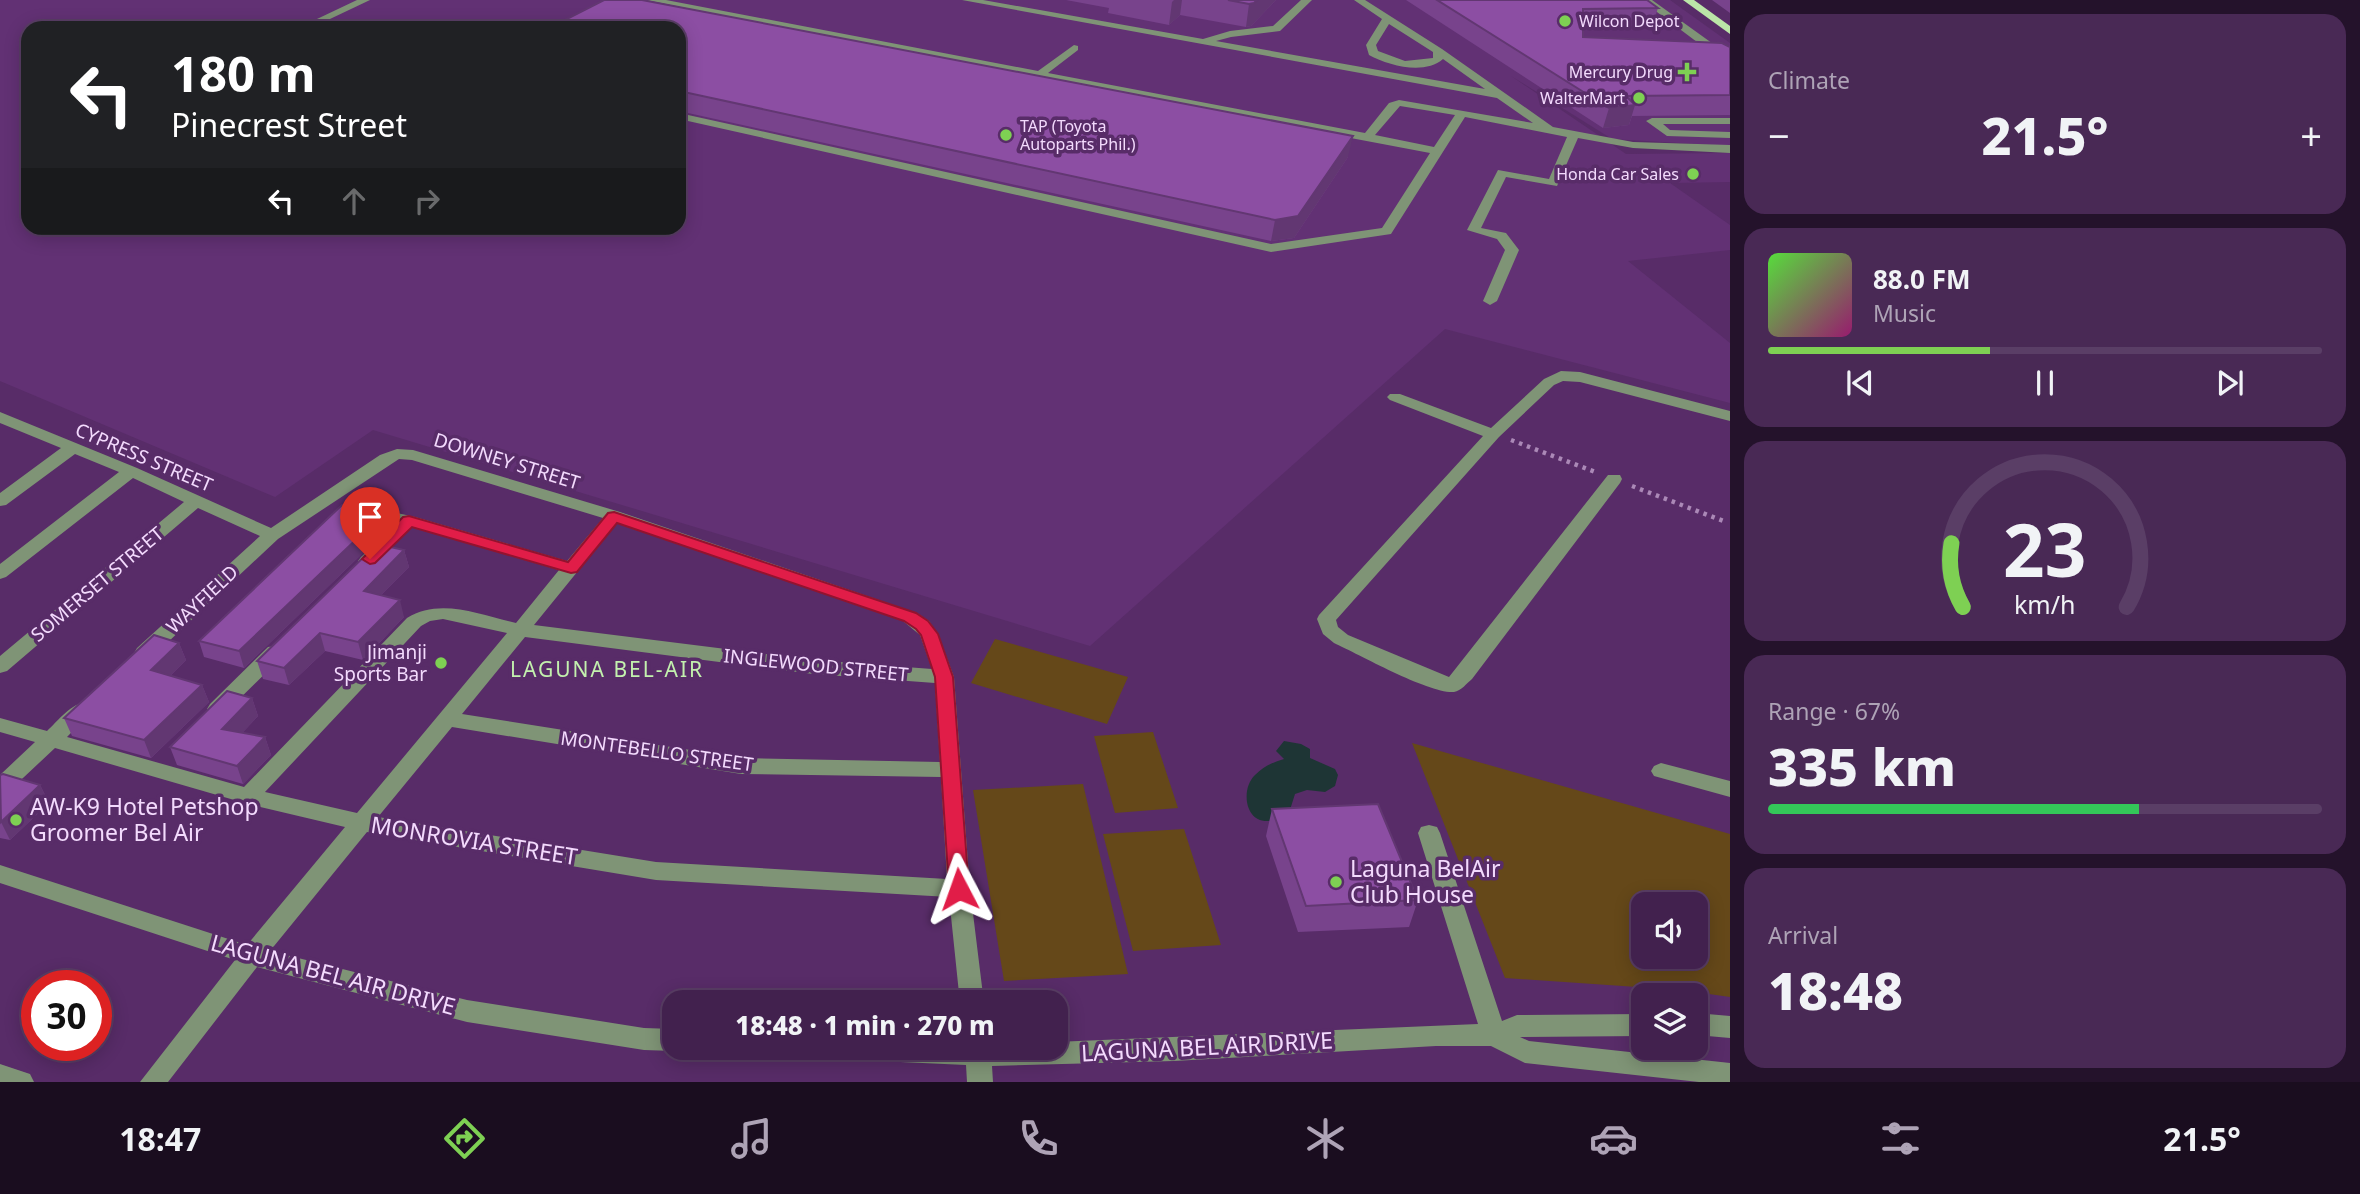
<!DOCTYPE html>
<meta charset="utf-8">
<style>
:root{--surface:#42214e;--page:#492955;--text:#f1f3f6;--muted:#aea3b6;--line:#5a3e66;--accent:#7ed053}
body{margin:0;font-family:"Noto Sans",sans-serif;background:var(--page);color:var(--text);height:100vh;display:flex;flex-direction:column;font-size:26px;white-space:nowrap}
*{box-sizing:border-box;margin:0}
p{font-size:23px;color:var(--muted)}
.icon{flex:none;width:38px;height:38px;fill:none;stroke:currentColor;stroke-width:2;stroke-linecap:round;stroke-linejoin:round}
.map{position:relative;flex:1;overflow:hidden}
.drawer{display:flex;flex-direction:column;gap:14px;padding:14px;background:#24122b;width:630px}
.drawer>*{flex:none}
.hud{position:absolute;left:21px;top:21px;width:665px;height:214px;border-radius:21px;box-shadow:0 4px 18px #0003,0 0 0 2px var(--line);background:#202124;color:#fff;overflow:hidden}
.controls{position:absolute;left:1631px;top:892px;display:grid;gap:14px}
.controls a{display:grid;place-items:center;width:77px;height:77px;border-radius:14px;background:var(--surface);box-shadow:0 4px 18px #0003,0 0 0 2px var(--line);font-size:35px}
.speed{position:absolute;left:21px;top:970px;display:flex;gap:14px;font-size:35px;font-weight:700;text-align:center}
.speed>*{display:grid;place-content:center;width:91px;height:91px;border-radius:50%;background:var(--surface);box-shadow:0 4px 18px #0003,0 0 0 2px var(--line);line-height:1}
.speed .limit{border:10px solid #d22;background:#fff;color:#111}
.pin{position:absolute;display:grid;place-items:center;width:60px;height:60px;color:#fff;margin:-72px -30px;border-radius:50% 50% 50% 0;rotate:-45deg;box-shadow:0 0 7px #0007}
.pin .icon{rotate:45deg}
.me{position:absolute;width:77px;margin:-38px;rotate:356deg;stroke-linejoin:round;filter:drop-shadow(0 0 5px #0008)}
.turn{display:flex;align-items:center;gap:24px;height:147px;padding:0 35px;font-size:32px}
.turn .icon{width:91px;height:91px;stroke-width:2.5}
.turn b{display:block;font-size:49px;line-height:60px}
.lanes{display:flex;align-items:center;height:66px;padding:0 35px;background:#0003;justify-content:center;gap:35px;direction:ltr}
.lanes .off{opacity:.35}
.big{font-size:52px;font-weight:800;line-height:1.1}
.drawer .card{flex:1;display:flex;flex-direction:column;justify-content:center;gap:10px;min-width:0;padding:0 24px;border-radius:21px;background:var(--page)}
.drawer .dial{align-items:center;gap:0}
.dial svg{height:182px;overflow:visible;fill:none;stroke:var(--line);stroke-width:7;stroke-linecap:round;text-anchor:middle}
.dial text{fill:var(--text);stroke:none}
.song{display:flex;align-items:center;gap:21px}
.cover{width:84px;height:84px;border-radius:10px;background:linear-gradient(135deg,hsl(110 70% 55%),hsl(320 70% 35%))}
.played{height:7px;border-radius:4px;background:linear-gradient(90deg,var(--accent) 40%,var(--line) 40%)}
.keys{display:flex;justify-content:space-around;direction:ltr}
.heat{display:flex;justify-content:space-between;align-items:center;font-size:38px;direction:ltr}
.charge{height:10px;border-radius:5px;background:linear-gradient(90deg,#34c759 67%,var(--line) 0)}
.trip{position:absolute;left:662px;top:990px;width:406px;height:70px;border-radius:21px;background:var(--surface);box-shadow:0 4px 18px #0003,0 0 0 2px var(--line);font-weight:800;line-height:70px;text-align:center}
.dock{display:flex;height:112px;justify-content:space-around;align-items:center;background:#1a0d1f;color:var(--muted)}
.dock .icon{width:49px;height:49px}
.dock .on{color:var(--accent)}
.dock b{font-size:32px;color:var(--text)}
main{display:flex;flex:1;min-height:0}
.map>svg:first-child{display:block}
.built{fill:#623174;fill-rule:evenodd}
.green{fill:#654819;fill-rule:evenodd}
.water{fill:#1e3535}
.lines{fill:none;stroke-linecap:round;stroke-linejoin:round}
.path{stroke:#ab89b7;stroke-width:4.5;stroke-dasharray:3.5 5;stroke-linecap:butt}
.minor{fill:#7f9476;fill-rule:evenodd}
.major{fill:#bbe5a8;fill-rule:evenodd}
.wall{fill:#78438c}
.shaded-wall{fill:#623772}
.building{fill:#8c4ea3;stroke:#623772;stroke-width:2}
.route{fill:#e11d48;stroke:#92132f;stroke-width:2}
.poi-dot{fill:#7ed053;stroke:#582c68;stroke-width:2.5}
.labels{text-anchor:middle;stroke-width:7;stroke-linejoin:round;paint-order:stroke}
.far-poi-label{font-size:16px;fill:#f3dafd;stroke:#582c68;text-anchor:end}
.street-label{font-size:19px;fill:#f3dafd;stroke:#582c68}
.poi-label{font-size:19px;fill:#f3dafd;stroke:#582c68;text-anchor:end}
.neighbourhood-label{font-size:21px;letter-spacing:2px;fill:#c3f1ae;stroke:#582c68}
.near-poi-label{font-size:23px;fill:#f3dafd;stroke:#582c68;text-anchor:start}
.near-street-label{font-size:23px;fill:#f3dafd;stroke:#582c68}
</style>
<main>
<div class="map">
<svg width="1730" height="1082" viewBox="0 0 1730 1082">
<rect width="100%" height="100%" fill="#582c68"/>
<path class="built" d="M0 0H1670L1730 43V146L1612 139 1511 76 1626 154 1730 153V182L1670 183 1730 225V250L1628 261 1730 343V403L1445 329 1090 646 373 430 275 497 0 381ZM28 28H679V228H28Z"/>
<path class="green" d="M995 639 1128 677 1107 724 971 683Z
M1153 732 1178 808 1115 813 1094 736Z
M1412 743 1730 834V997L1681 990 1505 978ZM1643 905H1696V957H1643Z
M1083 784 1128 974 1004 981 973 790Z
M1184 829 1221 945 1133 951 1103 834Z"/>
<path class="water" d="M1284 741 1301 744 1310 749V758L1335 769 1338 775 1335 786 1325 792 1307 790 1295 794 1289 813C1283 816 1275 821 1268 821 1244 822 1241 788 1255 775 1263 767 1273 762 1284 759L1276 751Z"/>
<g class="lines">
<path class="path" d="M1511 440 1598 473
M1632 486 1726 522"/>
<path class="minor" d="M357 0H370L311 28H298Z
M646 0H666L1038 71 1074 45 1078 46V50L1048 73 1365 133 1389 103 1399 100 1533 123 1497 98 962 0H983L1203 39 1230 31 1273 26 1301 0H1312L1280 31 1231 37 1216 41 1485 89 1443 59C1425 75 1389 66 1369 55L1366 45 1382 19 1354 0H1365L1442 49 1553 127 1633 142 1730 145V153L1633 148 1578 138 1557 186 1506 177 1481 228 1506 233 1519 250 1497 301 1490 305 1483 301 1505 250 1497 239 1467 230 1498 170 1549 179 1567 137 1465 117 1391 234 1271 252 679 119V113L1271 244 1382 228 1430 153 1038 79ZM1389 24 1433 52V58L1405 61 1378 51 1376 45ZM1400 106 1455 115 1434 147 1375 135Z
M1641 0H1652L1716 46 1730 48V54L1709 51Z
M1652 118H1730V124H1663L1670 130 1730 132V138L1667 136 1646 121Z
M1561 371 1580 372 1730 411V421L1580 382 1563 381 1554 385 1499 437 1336 620 1338 627 1348 635 1449 677 1608 475H1620L1622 479 1620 483 1472 679C1467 683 1461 691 1454 692 1430 694 1360 655 1334 643L1323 634 1317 619 1319 615 1483 436 1390 400 1387 397 1390 394H1400L1491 428 1544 379Z
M0 412 137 468 271 528 380 455 397 449 413 450 620 512 917 613 929 621 938 634 954 677 970 889 984 1003H960L949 897 656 880 367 832 270 951 467 1000 644 1028 674 1029V1048H681L674 1051 644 1050 467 1022 257 967 168 1082H140L235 960 0 883V865L247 945 345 827 248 804 55 748 7 793 0 795V775L35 742 0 732V718L47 731C59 720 75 698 92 703L95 708 67 737 244 787 407 618C440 597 481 615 516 623L559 570 412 527 373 565H361L358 561 361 557 397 523 346 512 343 508 346 504 352 503 415 517 567 561 603 518 412 460 399 459 278 539 151 658H137L134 653 137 648 260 536 198 508 7 671 0 673V656L184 502 133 478 6 577 0 579V564L119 472 75 454 6 505 0 506V493L61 448 0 423ZM617 523 903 621 920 635 932 669 813 660 534 625ZM443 619 507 633 357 813 265 792 421 626 430 621ZM525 637 813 674 935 683 940 762 741 758 462 714ZM452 727 741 774 941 777 947 879 656 862 378 817Z
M275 646 282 647 285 652 282 657 224 714H210L207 709 210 704 268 647Z
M1661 763 1730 781V797L1654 776 1651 771 1654 766Z
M1429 825 1437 827 1440 833 1502 1021 1517 1015 1643 1014V1036L1520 1037 1529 1041 1730 1063V1082H1699L1525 1063 1491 1046H1436L1174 1061 992 1066 993 1082H967L966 1065 835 1059 826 1056 823 1048H1055V1042L1478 1024 1418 833 1421 827Z
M1696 1013 1730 1016V1038L1696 1035Z
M0 1064 30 1074 34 1082H0Z"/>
<path class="major" d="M1683 0H1694L1730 26V34Z"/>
</g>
<path class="wall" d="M1066 0H1276L1251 26 1246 27 1180 15 1169 25 1108 13 1109 8Z
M1406 0H1647L1658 8 1652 26 1583 27V37L1730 47V115L1632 116 1629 125 1603 128Z
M1712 0H1730V13Z
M679 28 1348 157 1294 238 1271 241 679 111Z
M379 527 366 539 368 548 244 668 204 657 199 641Z
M404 550 409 567 381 595 404 617 363 660 325 651 289 685 263 679 257 661Z
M179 643 186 660 170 676 202 685 209 702 151 758 72 736 64 718Z
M252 698 258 716 242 733 265 737 271 755 243 784 177 765 170 747Z
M0 775 40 785 49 803 10 840 0 838Z
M1272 809 1418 900 1409 927 1298 932 1266 836Z"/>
<path class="shaded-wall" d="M1174 0H1182L1180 15 1169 25 1172 2Z
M1257 0H1276L1251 26 1246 27 1249 4Z
M1635 105 1629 125 1603 128 1609 108Z
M1353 136 1348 157 1294 238 1271 241 1275 220Z
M375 511 379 527 366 539 368 548 244 668 239 651 359 526Z
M404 550 409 567 368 608 364 591Z
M400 600 404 617 363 660 358 642Z
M320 633 325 651 289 685 284 668Z
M179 643 186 660 158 688 151 670Z
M202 685 209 702 151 758 144 740Z
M252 698 258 716 229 747 222 729Z
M265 737 271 755 243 784 237 766Z
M40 785 49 803 10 840 1 822Z"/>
<path class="building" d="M604 0H642L1353 136 1298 216 1275 220 679 91V28H549Z
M1228 0H1257L1254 3 1249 4Z
M1437 0H1647L1658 8 1583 9V37L1722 43 1730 47V95L1626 96 1635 105 1609 108Z
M342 505 375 511 359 526 364 532 239 651 199 641Z
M377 544 404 550 364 591 400 600 358 642 320 633 284 668 257 661Z
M154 635 179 643 151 670 202 685 144 740 64 718Z
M227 691 252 698 222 729 265 737 237 766 170 747Z
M3 774 40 785 1 822 0 775Z
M1378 804 1418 900 1306 906 1272 809Z"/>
<path class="route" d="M614 512 916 613 928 621 938 634 953 677 969 889 966 895 959 898 952 895 949 889 935 677 921 635 916 629 904 621 617 523 577 572 571 573 412 527 375 563 370 564 362 559 403 517 409 516 568 562 608 513Z"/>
<g class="poi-dot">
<circle cx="1565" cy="21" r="7"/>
<path d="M1683.5 61.5h7v7h7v7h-7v7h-7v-7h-7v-7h7z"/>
<circle cx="1639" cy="98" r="7"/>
<circle cx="1006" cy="135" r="7"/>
<circle cx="1693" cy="174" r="7"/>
<circle cx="441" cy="663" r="7"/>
<circle cx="16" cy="820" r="7"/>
<circle cx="1336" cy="882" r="7"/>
</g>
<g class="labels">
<g class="far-poi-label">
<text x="1579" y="27" text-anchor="start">Wilcon Depot</text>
<text x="1673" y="78">Mercury Drug</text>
<text x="1625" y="104">WalterMart</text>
<text x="1020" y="132" text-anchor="start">TAP (Toyota<tspan x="1020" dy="18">Autoparts Phil.)</tspan></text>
<text x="1679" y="180">Honda Car Sales</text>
</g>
<g class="street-label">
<text transform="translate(144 457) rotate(23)" y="7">CYPRESS STREET</text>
<text transform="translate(507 461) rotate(17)" y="7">DOWNEY STREET</text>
<text transform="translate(97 584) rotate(-40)" y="7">SOMERSET STREET</text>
<text transform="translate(202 599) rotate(-43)" y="7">WAYFIELD</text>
<text transform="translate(816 665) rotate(6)" y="7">INGLEWOOD STREET</text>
<text transform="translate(657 751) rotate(8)" y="7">MONTEBELLO STREET</text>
</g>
<g class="poi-label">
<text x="427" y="659">Jimanji<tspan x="427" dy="22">Sports Bar</tspan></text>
</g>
<g class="neighbourhood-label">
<text x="607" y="677">LAGUNA BEL-AIR</text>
</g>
<g class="near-poi-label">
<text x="30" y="815">AW-K9 Hotel Petshop<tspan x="30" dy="26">Groomer Bel Air</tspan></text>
<text x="1350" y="877">Laguna BelAir<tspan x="1350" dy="26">Club House</tspan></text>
</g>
<g class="near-street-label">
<text transform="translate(474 841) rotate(9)" y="8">MONROVIA STREET</text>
<text transform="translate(333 975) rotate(15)" y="8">LAGUNA BEL AIR DRIVE</text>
<text transform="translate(1207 1047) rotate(-3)" y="8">LAGUNA BEL AIR DRIVE</text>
</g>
</g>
</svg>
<div class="controls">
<a><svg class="icon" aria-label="sound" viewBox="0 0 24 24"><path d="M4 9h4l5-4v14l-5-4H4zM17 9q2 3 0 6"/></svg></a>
<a><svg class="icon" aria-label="layers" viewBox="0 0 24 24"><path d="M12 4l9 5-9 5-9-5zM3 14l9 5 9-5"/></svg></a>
</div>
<div class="speed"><div class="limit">30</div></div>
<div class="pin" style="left:370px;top:559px;background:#d93025"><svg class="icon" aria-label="arrive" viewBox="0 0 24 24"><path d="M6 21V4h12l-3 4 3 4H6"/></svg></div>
<svg class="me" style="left:959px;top:889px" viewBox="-20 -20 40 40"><path d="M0-17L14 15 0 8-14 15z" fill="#e11d48" stroke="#fff" stroke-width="4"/></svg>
<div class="trip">18:48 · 1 min · 270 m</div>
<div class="hud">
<div class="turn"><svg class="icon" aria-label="left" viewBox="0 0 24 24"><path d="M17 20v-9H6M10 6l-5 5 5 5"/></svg><div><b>180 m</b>Pinecrest Street</div></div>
<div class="lanes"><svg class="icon" aria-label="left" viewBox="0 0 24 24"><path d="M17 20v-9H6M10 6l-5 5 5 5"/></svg><svg class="icon off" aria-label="ahead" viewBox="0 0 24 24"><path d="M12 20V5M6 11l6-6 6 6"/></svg><svg class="icon off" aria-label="right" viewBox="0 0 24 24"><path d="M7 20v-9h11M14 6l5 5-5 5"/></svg></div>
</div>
</div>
<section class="drawer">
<div class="card"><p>Climate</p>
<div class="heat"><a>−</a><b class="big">21.5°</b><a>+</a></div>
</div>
<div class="card">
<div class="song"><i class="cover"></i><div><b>88.0 FM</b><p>Music</p></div></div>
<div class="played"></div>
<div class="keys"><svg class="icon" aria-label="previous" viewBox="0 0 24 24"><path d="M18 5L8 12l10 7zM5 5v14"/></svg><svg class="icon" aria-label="pause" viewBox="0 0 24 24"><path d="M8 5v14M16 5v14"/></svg><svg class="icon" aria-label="next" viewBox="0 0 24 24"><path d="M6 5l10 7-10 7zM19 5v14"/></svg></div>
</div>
<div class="card dial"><svg viewBox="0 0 100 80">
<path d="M14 69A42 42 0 1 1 86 69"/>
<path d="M14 69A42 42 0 0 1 9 41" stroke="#7ed053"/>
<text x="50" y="56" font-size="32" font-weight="700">23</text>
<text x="50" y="72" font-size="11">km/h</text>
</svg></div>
<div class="card"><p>Range · 67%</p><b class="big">335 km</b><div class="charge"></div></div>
<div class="card"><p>Arrival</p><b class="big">18:48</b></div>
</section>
</main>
<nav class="dock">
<b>18:47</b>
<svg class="icon on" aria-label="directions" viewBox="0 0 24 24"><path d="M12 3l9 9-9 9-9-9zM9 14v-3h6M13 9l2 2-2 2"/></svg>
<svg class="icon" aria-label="music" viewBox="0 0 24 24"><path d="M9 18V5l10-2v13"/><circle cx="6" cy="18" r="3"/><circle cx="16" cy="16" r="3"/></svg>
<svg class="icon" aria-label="phone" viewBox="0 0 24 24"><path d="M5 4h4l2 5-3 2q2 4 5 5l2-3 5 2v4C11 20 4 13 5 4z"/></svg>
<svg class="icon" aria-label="climate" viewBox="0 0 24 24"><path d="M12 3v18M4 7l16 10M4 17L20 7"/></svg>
<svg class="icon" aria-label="car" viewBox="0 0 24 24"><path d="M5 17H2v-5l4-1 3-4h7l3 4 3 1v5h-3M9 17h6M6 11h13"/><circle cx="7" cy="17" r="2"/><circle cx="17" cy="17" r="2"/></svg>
<svg class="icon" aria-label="filters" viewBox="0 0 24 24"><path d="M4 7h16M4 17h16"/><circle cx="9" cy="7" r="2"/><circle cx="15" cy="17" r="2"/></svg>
<b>21.5°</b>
</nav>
